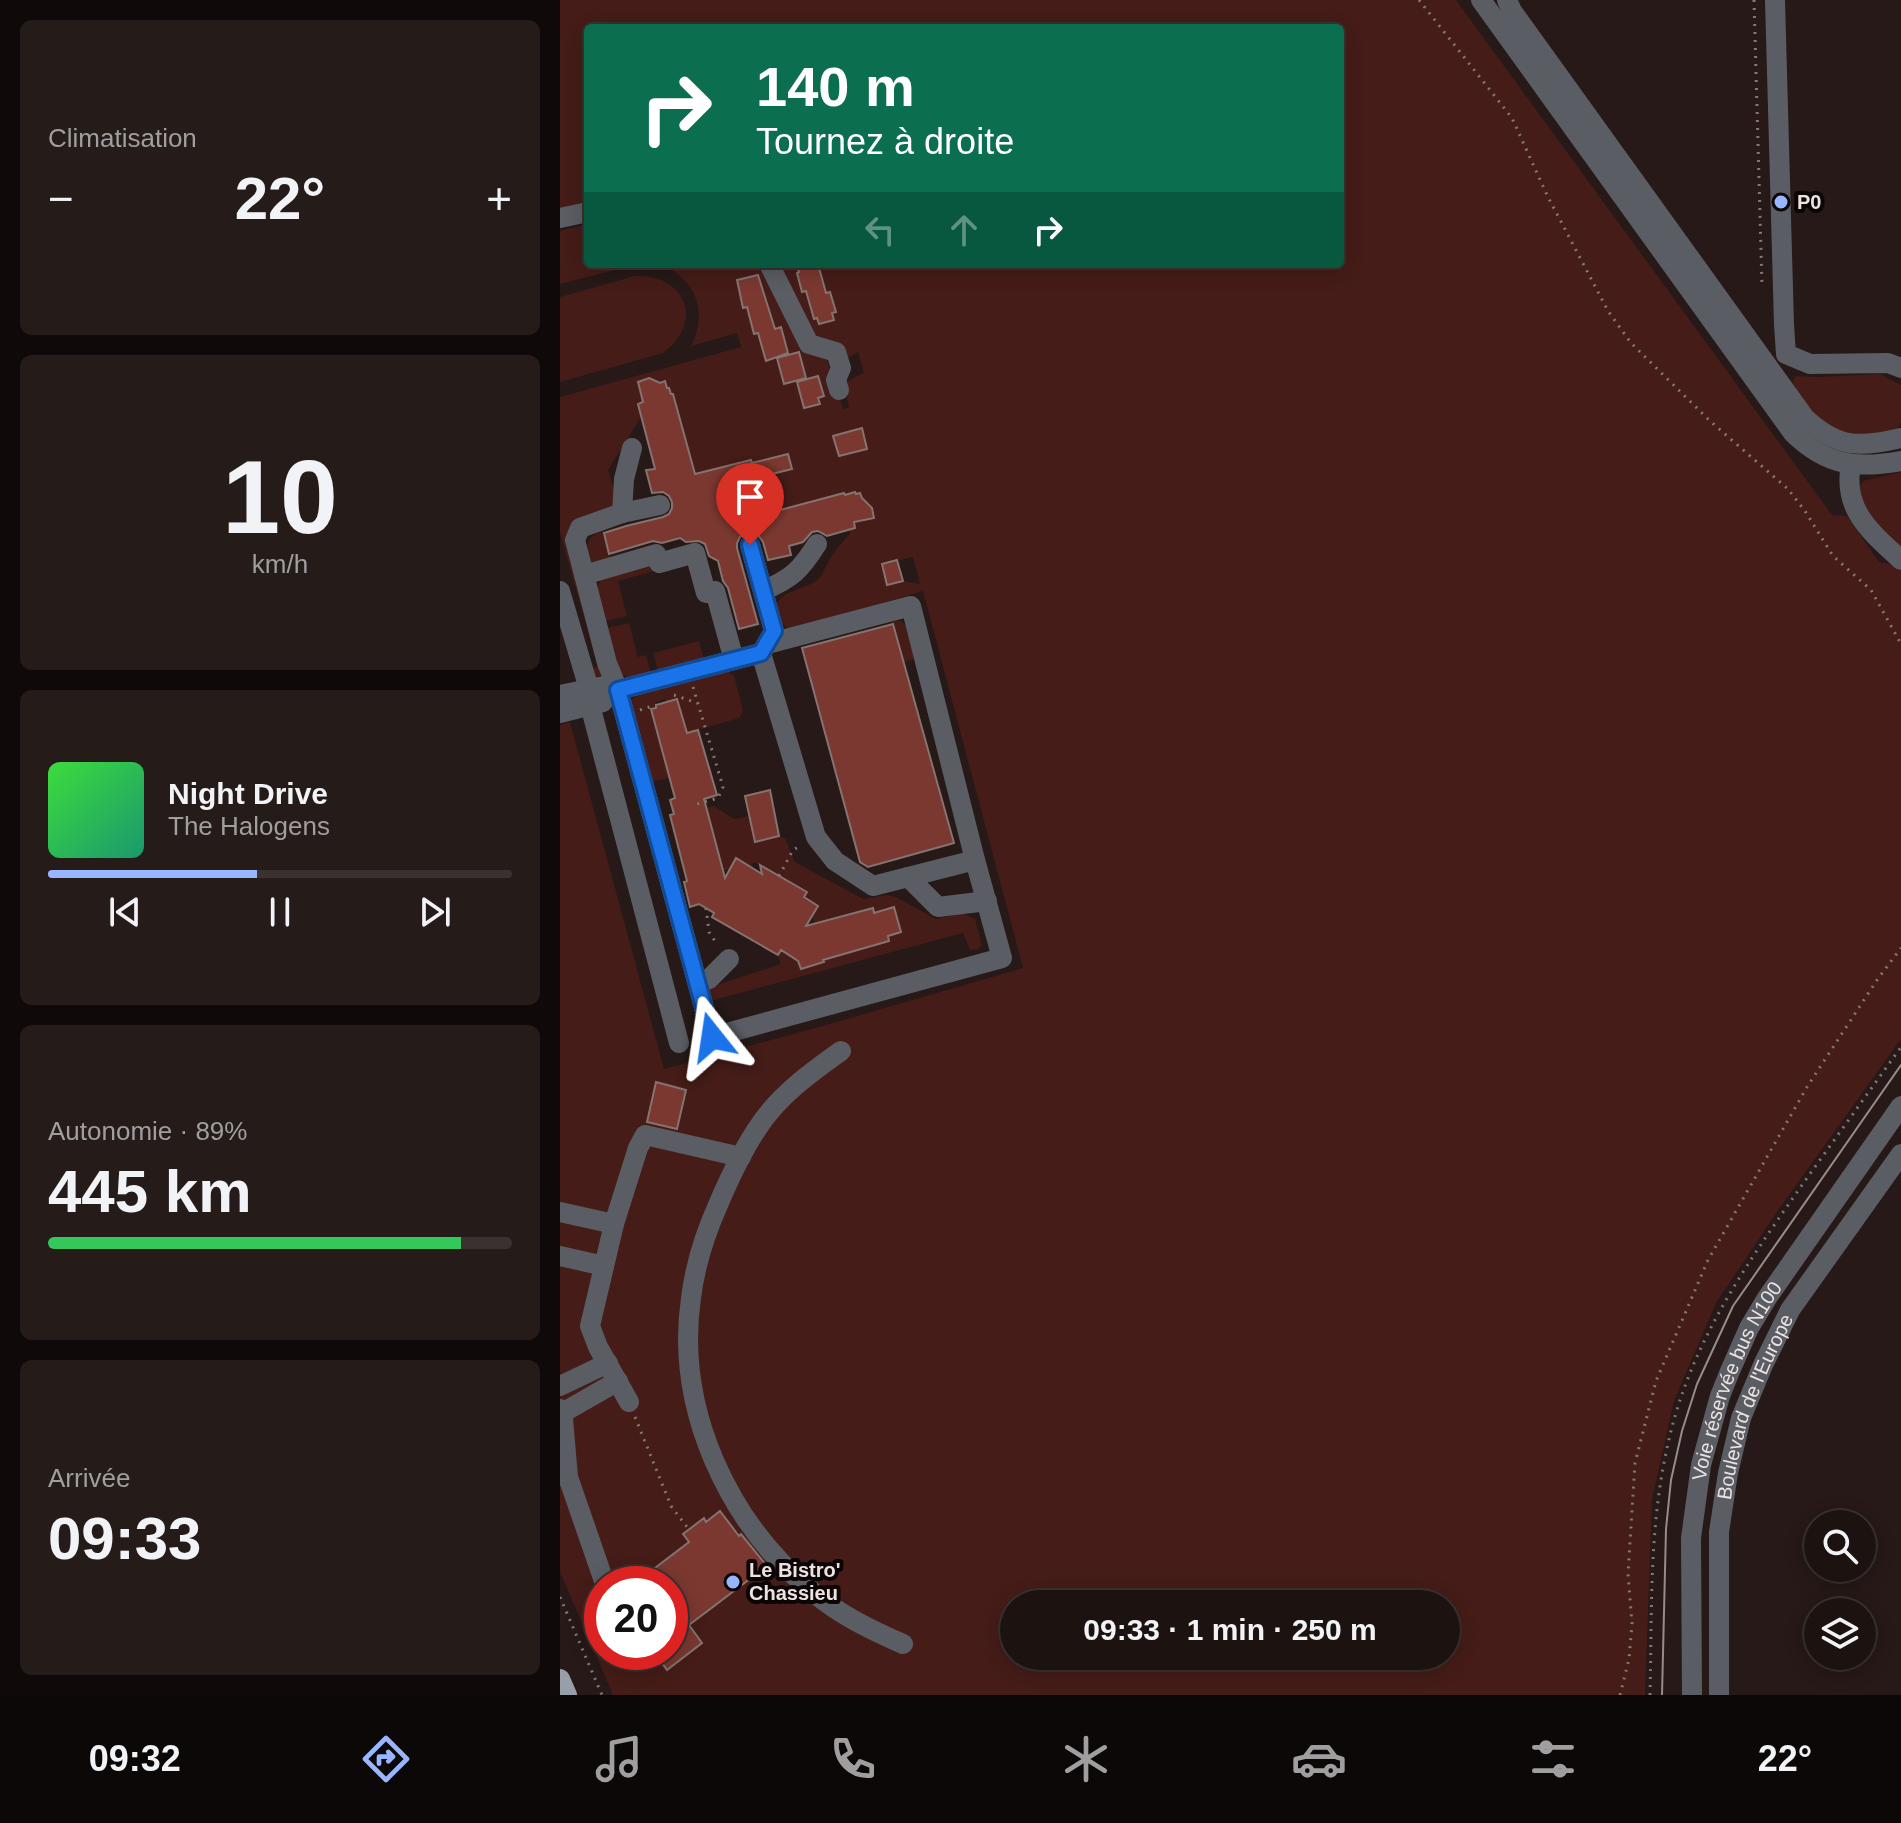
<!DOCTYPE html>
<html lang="fr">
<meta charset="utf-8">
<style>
:root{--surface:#1c1311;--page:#251c1a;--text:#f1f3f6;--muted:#a09e9f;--line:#3a3231;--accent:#97b6fd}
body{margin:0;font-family:Arial,sans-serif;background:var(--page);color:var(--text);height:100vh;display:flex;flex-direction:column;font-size:30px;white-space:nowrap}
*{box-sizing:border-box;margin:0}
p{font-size:26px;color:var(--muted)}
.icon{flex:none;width:44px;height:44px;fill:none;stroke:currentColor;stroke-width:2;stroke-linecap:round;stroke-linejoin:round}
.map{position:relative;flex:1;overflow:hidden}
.details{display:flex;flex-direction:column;gap:20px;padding:20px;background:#0f0a09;width:560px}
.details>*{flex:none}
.guide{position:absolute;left:24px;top:24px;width:760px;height:244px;border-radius:8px;box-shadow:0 4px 20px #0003,0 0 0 2px var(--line);background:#0b6e4f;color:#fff;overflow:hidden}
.buttons{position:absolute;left:1244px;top:1510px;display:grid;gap:16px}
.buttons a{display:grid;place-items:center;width:72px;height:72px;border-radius:50%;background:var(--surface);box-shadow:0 4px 20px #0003,0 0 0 2px var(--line);font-size:40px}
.speed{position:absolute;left:24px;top:1566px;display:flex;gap:16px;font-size:40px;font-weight:700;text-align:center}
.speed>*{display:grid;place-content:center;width:104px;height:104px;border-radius:50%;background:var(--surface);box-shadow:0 4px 20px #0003,0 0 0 2px var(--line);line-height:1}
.speed .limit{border:12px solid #d22;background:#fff;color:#111}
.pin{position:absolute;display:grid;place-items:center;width:68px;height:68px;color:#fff;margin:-82px -34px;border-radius:50% 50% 50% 0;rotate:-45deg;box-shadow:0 0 8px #0007}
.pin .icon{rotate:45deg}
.me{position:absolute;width:88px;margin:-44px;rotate:345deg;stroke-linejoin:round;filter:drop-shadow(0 0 6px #0008)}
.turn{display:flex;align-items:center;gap:28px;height:168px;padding:0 40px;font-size:36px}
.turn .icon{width:104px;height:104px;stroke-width:2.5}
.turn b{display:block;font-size:56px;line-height:68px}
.lanes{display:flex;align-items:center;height:76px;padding:0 40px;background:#0003;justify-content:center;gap:40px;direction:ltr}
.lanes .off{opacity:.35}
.big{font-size:60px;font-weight:600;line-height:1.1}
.details .tile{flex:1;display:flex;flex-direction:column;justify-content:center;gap:12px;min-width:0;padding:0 28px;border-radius:12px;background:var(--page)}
.details .dial{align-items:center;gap:0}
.dial b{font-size:104px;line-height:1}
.song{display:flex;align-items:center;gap:24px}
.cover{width:96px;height:96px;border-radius:12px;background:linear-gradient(135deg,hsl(120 70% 55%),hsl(160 70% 35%))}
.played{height:8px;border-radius:4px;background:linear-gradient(90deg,var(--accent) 45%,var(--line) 45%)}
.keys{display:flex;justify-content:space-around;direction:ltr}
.heat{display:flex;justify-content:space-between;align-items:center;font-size:44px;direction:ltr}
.charge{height:12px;border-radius:6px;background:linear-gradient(90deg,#34c759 89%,var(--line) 0)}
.trip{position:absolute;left:440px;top:1590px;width:460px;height:80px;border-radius:40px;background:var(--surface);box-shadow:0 4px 20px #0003,0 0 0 2px var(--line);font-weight:600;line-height:80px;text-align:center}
.tab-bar{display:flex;height:128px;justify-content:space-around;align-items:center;background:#0b0807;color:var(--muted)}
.tab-bar .icon{width:56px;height:56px}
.tab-bar .current{color:var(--accent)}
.tab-bar b{font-size:36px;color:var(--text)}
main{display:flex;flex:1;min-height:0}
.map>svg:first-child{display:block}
.green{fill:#451c17;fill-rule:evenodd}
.building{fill:#7a3830;stroke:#847370;stroke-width:2}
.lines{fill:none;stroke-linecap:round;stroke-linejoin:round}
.path{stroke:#837876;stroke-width:3;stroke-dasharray:2 6;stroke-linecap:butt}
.minor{stroke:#5a5d63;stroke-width:20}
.major{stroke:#999faa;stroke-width:20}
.tram{stroke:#988c8b;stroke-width:2}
.route-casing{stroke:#114b97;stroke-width:20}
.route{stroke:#1a73e8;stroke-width:14}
.poi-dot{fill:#97b6fd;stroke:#0b0605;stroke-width:3}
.labels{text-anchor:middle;stroke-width:8;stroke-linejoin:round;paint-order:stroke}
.poi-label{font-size:20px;font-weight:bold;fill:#ece2e1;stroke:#0b0605;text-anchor:start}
.street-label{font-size:20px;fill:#ece2e1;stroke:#0b0605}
</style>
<main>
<section class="details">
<div class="tile"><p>Climatisation</p>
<div class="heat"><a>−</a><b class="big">22°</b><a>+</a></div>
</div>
<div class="tile dial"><b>10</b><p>km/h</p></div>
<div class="tile">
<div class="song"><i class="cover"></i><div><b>Night Drive</b><p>The Halogens</p></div></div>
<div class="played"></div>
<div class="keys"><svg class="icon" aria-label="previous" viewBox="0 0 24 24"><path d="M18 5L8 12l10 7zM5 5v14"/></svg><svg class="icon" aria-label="pause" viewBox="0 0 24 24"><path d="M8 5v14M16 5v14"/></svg><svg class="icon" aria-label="next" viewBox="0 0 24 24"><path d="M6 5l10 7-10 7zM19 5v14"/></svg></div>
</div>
<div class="tile"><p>Autonomie · 89%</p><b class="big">445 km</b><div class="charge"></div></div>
<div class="tile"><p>Arrivée</p><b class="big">09:33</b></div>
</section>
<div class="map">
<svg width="1341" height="1695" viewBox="0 0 1341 1695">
<rect width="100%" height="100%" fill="#261917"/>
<path class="green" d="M0 0H896L1272 515 1287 516 1319 562 1332 564 1341 571V1039L1219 1209 1156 1303 1114 1401 1092 1500 1085 1695H53L0 1572V725L10 722 104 1069 266 1025 463 968 363 591 232 631C224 626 217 620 216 611 216 588 249 591 260 577 265 570 268 561 273 554 278 547 284 540 290 534L289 530 294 522 314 517 312 508 306 502H303L300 493 285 495 284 493 220 510 209 528 191 460 119 478 131 459 113 394H111L109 388 107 389 104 382 95 384 94 380 89 378 78 382 83 402 78 404 81 417 48 470 56 496V504L50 511 22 522 43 672 40 676 34 677 28 670 38 667 0 532V397L181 347 177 333 131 346C149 310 135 279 100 264H177L178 266 184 264H203L250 352 267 360 283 409 289 408 283 383 304 373 298 352 287 359 253 341 216 264H780V28H28V206L0 212ZM353 557 360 584 343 581 322 564ZM42 1584H110V1652H42ZM454 1604H886V1656H454Z
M28 224V264H78L0 284V231Z
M75 276C126 274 145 323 103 353L0 382V297Z
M1320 374 1341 385V422L1338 429C1283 448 1262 429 1232 384L1235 376 1259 377Z
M1341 472V551L1304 509 1297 491 1303 481Z
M43 531 51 562 32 567C27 549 22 538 43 531Z
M89 563 91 572 58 581 67 616 46 621 37 589 41 578Z
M332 621H341L349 629 357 658 344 662Z
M69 623 78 657 86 655 91 673 70 678 61 674 47 628Z
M139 641 144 659 98 671 93 653Z
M166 670 174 676 183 710 180 717 176 719 127 733 117 700 106 702 105 699 95 703 96 708 91 710 110 778 93 781 70 701 79 693Z
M154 806 174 819 190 816 195 841 219 836 225 838 235 862 303 899 327 895 336 897 376 919 402 913 415 919 422 945 418 949 410 950 403 933 150 1001 148 988 221 964 218 955 221 950 238 961 241 969 263 962V960L329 941 328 936 341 931 334 907 314 913 313 909 254 924 252 916 258 906 244 897 246 892 194 862 190 867 176 858 170 869 163 871 143 809Z"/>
<path class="building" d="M236 264H258L266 293 270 292 276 312 272 313 274 320 259 324 257 318 254 319 246 291 242 292 237 273 239 272Z
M198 275 215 329 221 327 228 353 206 361 198 333 194 334 187 307 183 308 177 280Z
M239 352 246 378 224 384 217 358Z
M258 376 264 396 258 398 260 404 244 408 237 382Z
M89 378 100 383 105 381 107 388H109L111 394H113L135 474 191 460 192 463 228 454 232 469 196 478 205 514 284 493 285 495 295 492 296 494 300 493 302 498 312 508 314 518 294 522 295 528 267 536 258 531 252 532 243 542 229 546 231 555 208 560 203 542 198 535 187 532 180 537 177 543V548L198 624 179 629 168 588 163 581 158 561 149 556 145 544 139 541 126 542 120 538 102 543 93 541 49 554 44 533 66 526 103 517 109 514 112 508V502L109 496 103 492 92 493 86 470 95 469 78 404 83 402 78 382Z
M302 428 307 449 279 456 273 436Z
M337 560 343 581 327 585 322 564Z
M333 624 394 843 308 867 300 862 242 648Z
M117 699 127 733 138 730 157 795 144 799 165 878 176 858 202 874 200 865 247 892 244 897 258 906 246 926 313 908 314 913 334 907 341 932 328 936 329 941 263 960 264 962 241 969 238 961 221 950 218 955 152 917 154 913 139 904 130 907 124 882 127 881 110 815 114 814 110 800 115 798 91 709 96 708V705Z
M210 790 219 836 195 842 185 796Z
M96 1082 126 1090 117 1129 87 1122Z
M160 1511 179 1536 181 1534 207 1566 129 1625 142 1643 107 1670 94 1652H110V1584H63L81 1568 87 1574 129 1542 123 1534 144 1518 146 1522Z"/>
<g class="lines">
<path class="path" d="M859 0 952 118 987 195 1048 311 1071 343 1150 421 1228 489 1245 511 1273 556 1311 590 1341 644
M1194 0 1202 286
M133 687 163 787 158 798 137 804
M114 695 137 703
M80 710 96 705
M219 876 233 850 242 845
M146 908 149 932 157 944
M75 1417 111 1506 127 1527
M0 1597 42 1695
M1060 1695 1069 1659 1072 1624 1068 1574 1075 1463 1096 1381 1148 1260 1247 1087 1317 980 1341 948
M1090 1695C1092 1615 1089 1532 1106 1453 1127 1348 1182 1271 1242 1185 1275 1139 1308 1093 1341 1047"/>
<g class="minor">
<path d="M921 0 1233 433C1267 466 1296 469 1341 461"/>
<path d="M947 0 952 11 1245 418C1277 448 1299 448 1341 438"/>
<path d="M1215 0 1224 325 1226 354 1250 364 1328 363 1341 368"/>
<path d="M0 218 28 212"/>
<path d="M209 264 249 344 276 352 281 368 276 380 279 390"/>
<path d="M72 448 64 479 62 513 20 528 15 540 47 663 58 690 152 1037 442 958 415 860 351 606 207 644"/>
<path d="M1291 464C1282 510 1311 532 1341 560"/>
<path d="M62 513 100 505"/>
<path d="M190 545 214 631 203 650"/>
<path d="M24 575 96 554 99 563 135 553 146 593 155 591 174 660"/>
<path d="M0 591 29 689"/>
<path d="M203 591C232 578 240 571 257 544"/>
<path d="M0 695 44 686 58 690 201 653 256 837 275 861 313 886 415 860"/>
<path d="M30 705 119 1043"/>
<path d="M0 713 43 702"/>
<path d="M348 877 378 907 427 901"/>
<path d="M138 984 149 979 169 959"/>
<path d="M281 1051C250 1073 217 1097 197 1129 181 1153 169 1179 158 1205 145 1234 135 1266 131 1298 115 1409 168 1523 254 1593 280 1615 311 1630 343 1644"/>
<path d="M0 1212 54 1224"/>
<path d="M0 1256 44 1266"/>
<path d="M0 1386 48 1363"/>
<path d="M69 1402 38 1347 30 1326 54 1224 78 1148 85 1135 181 1157"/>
<path d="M0 1409 3 1418 8 1477 45 1584"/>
<path d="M2 1413 58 1381"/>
<path id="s1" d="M1132 1695 1131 1538 1141 1465 1160 1396 1170 1371 1189 1328 1207 1298 1341 1106"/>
<path id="s2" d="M1159 1695V1532L1168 1473 1181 1418 1203 1365 1230 1310 1341 1154"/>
</g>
<path class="major" d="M0 1679 7 1695"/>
<path class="tram" d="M1102 1695 1106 1529 1111 1480 1122 1431 1137 1384 1173 1306 1341 1065"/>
</g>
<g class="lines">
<defs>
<path id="route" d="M152 1037 58 690 201 653 214 631 190 545"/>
</defs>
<use href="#route" class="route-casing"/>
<use href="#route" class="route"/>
</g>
<g class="poi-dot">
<circle cx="1221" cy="202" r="8"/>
<circle cx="173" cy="1582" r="8"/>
</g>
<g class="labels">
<g class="poi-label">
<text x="1237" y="209">P0</text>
<text x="189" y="1577">Le Bistro'<tspan x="189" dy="23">Chassieu</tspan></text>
</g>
<g class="street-label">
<text dy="7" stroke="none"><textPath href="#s1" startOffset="322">Voie réservée bus N100</textPath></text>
<text dy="7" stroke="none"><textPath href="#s2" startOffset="294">Boulevard de l'Europe</textPath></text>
</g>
</g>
</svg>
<div class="buttons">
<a><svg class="icon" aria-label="search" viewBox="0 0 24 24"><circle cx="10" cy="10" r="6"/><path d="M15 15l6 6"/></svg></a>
<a><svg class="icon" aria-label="layers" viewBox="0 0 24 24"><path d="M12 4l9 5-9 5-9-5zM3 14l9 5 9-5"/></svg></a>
</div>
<div class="speed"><div class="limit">20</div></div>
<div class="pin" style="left:190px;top:545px;background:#d93025"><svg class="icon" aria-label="arrive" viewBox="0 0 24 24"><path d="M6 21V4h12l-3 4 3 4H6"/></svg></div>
<svg class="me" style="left:152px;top:1037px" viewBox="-20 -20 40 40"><path d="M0-17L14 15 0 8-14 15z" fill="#1a73e8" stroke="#fff" stroke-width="4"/></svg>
<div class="trip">09:33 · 1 min · 250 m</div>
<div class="guide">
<div class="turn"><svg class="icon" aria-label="right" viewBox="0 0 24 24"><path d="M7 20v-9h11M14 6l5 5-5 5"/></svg><div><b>140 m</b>Tournez à droite</div></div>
<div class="lanes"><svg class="icon off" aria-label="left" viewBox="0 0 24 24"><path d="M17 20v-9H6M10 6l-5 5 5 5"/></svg><svg class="icon off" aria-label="ahead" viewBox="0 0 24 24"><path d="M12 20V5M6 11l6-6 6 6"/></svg><svg class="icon" aria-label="right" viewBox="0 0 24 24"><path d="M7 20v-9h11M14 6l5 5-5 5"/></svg></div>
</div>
</div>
</main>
<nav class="tab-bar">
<b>09:32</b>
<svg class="icon current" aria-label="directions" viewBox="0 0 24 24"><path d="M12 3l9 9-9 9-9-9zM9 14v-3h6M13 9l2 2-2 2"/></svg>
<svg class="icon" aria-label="music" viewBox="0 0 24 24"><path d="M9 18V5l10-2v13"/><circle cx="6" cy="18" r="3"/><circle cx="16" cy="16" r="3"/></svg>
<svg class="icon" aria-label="phone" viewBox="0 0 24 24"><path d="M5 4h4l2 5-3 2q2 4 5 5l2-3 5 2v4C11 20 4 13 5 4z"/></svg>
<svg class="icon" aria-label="climate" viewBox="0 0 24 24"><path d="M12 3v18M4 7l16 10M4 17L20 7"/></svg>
<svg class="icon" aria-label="car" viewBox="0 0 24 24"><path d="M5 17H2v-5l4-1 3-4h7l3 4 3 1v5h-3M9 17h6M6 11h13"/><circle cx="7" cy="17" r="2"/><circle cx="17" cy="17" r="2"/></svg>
<svg class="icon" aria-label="filters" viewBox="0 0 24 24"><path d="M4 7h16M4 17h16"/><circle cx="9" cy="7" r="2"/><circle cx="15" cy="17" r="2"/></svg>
<b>22°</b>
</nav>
